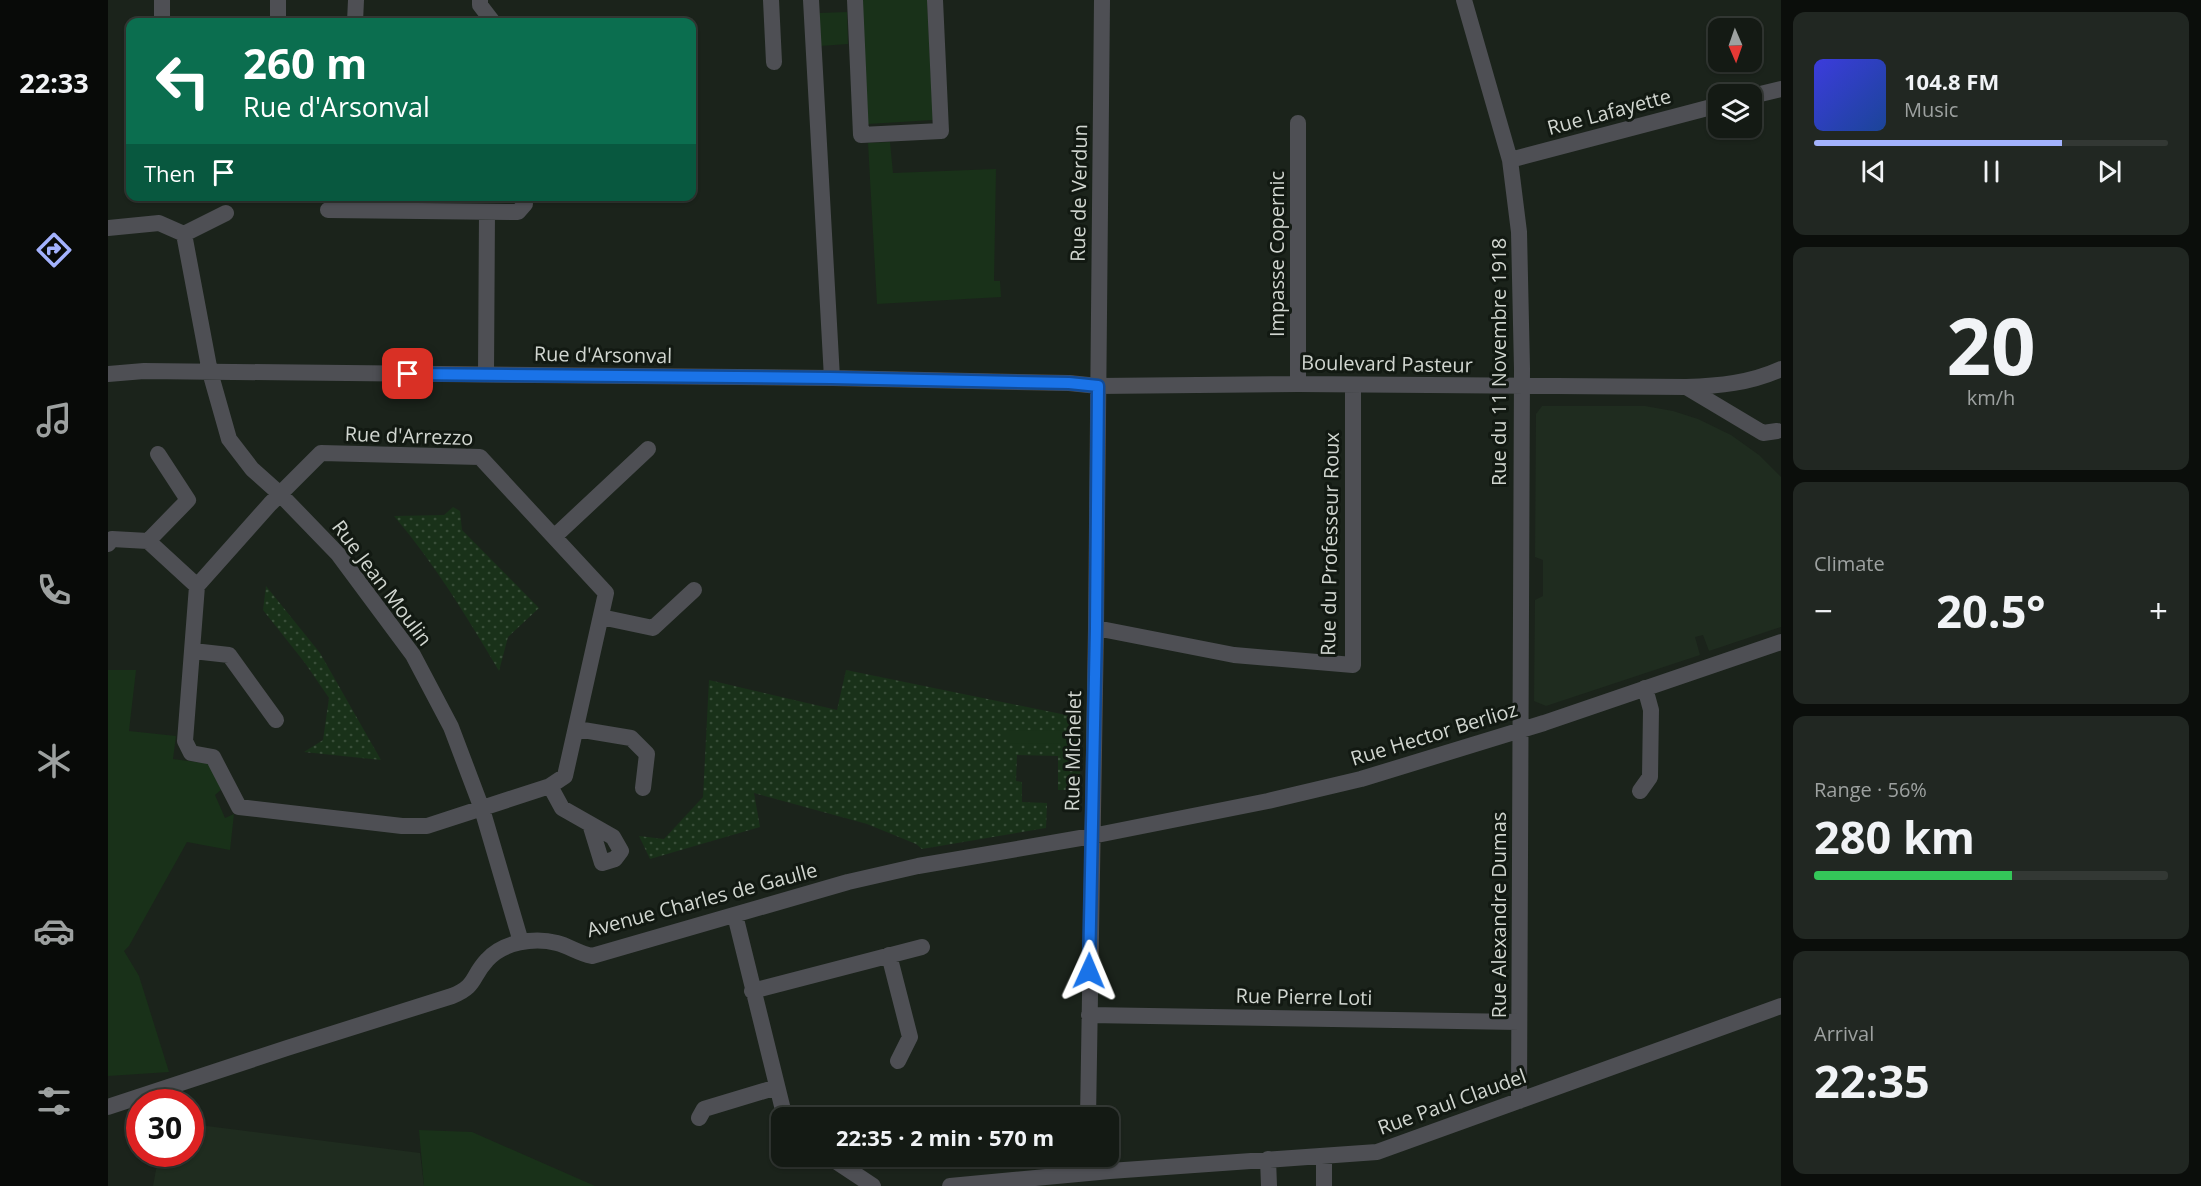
<!DOCTYPE html>
<meta charset="utf-8">
<style>
:root{--surface:#141a14;--page:#212722;--text:#f1f3f6;--muted:#9da1a0;--line:#333834;--accent:#a3b2fd}
body{margin:0;font-family:"Open Sans",sans-serif;background:var(--page);color:var(--text);height:100vh;display:flex;flex-direction:column;font-size:22px;white-space:nowrap}
*{box-sizing:border-box;margin:0}
p{font-size:20px;color:var(--muted)}
.icon{flex:none;width:33px;height:33px;fill:none;stroke:currentColor;stroke-width:2;stroke-linecap:round;stroke-linejoin:round}
.map{position:relative;flex:1;overflow:hidden}
.panel{display:flex;flex-direction:column;gap:12px;padding:12px;background:#0b0e0b;width:420px}
.panel>*{flex:none}
.guide{position:absolute;left:18px;top:18px;width:570px;height:183px;border-radius:12px;box-shadow:0 2px 4px #0004,0 0 0 2px var(--line);background:#0b6e4f;color:#fff;overflow:hidden}
.needle{width:39px;rotate:178deg}
.buttons{position:absolute;left:1600px;top:18px;display:grid;gap:12px}
.buttons a{display:grid;place-items:center;width:54px;height:54px;border-radius:12px;background:var(--surface);box-shadow:0 2px 4px #0004,0 0 0 2px var(--line);font-size:30px}
.speed{position:absolute;left:18px;top:1089px;display:flex;gap:12px;font-size:30px;font-weight:700;text-align:center}
.speed>*{display:grid;place-content:center;width:78px;height:78px;border-radius:50%;background:var(--surface);box-shadow:0 2px 4px #0004,0 0 0 2px var(--line);line-height:1}
.speed .limit{border:9px solid #d22;background:#fff;color:#111}
.pin{position:absolute;display:grid;place-items:center;width:51px;height:51px;color:#fff;margin:-26px;border-radius:12px;box-shadow:0 3px 9px #0006}
.me{position:absolute;width:66px;margin:-33px;rotate:1deg;stroke-linejoin:round;filter:drop-shadow(0 0 4px #0008)}
.turn{display:flex;align-items:center;gap:21px;height:126px;padding:0 18px;font-size:27px}
.turn .icon{width:78px;height:78px;stroke-width:2.5}
.turn b{display:block;font-size:42px;line-height:51px}
.then{display:flex;align-items:center;height:57px;padding:0 18px;background:#0003;gap:12px;font-size:22px}
.big{font-size:45px;font-weight:700;line-height:1.1}
.panel .tile{flex:1;display:flex;flex-direction:column;justify-content:center;gap:9px;min-width:0;padding:0 21px;border-radius:12px;background:var(--page)}
.panel .dial{align-items:center;gap:0}
.dial b{font-size:78px;line-height:1}
.song{display:flex;align-items:center;gap:18px}
.cover{width:72px;height:72px;border-radius:9px;background:linear-gradient(135deg,hsl(240 70% 55%),hsl(220 70% 35%))}
.played{height:6px;border-radius:3px;background:linear-gradient(90deg,var(--accent) 70%,var(--line) 70%)}
.keys{display:flex;justify-content:space-around;direction:ltr}
.heat{display:flex;justify-content:space-between;align-items:center;font-size:33px;direction:ltr}
.charge{height:9px;border-radius:4px;background:linear-gradient(90deg,#34c759 56%,var(--line) 0)}
.trip{position:absolute;left:663px;top:1107px;width:348px;height:60px;border-radius:12px;background:var(--surface);box-shadow:0 2px 4px #0004,0 0 0 2px var(--line);font-weight:700;line-height:60px;text-align:center}
main{display:flex;flex:1;min-height:0}
.dock{display:flex;flex-direction:column;width:108px;justify-content:space-around;align-items:center;background:#080a08;color:var(--muted)}
.dock .icon{width:42px;height:42px}
.dock .selected{color:var(--accent)}
.dock b{font-size:27px;color:var(--text)}
.map>svg:first-child{display:block}
.built{fill:#1f2c1f}
.grass{fill:url(#grass-dots)}
.green{fill:#193119}
.lines{fill:none;stroke-linecap:round;stroke-linejoin:round}
.street{stroke:#4e4f54;stroke-width:16}
.route-casing{stroke:#114b97;stroke-width:15}
.route{stroke:#1a73e8;stroke-width:10}
.labels{text-anchor:middle;stroke-width:6;stroke-linejoin:round;paint-order:stroke}
.street-label{font-size:20px;fill:#d1d6d0;stroke:#121912}
</style>
<main>
<nav class="dock">
<b>22:33</b>
<svg class="icon selected" aria-label="directions" viewBox="0 0 24 24"><path d="M12 3l9 9-9 9-9-9zM9 14v-3h6M13 9l2 2-2 2"/></svg>
<svg class="icon" aria-label="music" viewBox="0 0 24 24"><path d="M9 18V5l10-2v13"/><circle cx="6" cy="18" r="3"/><circle cx="16" cy="16" r="3"/></svg>
<svg class="icon" aria-label="phone" viewBox="0 0 24 24"><path d="M5 4h4l2 5-3 2q2 4 5 5l2-3 5 2v4C11 20 4 13 5 4z"/></svg>
<svg class="icon" aria-label="climate" viewBox="0 0 24 24"><path d="M12 3v18M4 7l16 10M4 17L20 7"/></svg>
<svg class="icon" aria-label="car" viewBox="0 0 24 24"><path d="M5 17H2v-5l4-1 3-4h7l3 4 3 1v5h-3M9 17h6M6 11h13"/><circle cx="7" cy="17" r="2"/><circle cx="17" cy="17" r="2"/></svg>
<svg class="icon" aria-label="filters" viewBox="0 0 24 24"><path d="M4 7h16M4 17h16"/><circle cx="9" cy="7" r="2"/><circle cx="15" cy="17" r="2"/></svg>
</nav>
<div class="map">
<svg width="1673" height="1186" viewBox="0 0 1673 1186">
<defs>
<pattern id="grass-dots" width="8" height="8" patternUnits="userSpaceOnUse" patternTransform="scale(1.5)"><rect width="8" height="8" fill="#193119"/><path d="M2 2h.1M6 6h.1" fill="none" stroke="#394e39" stroke-width="1.8" stroke-linecap="round"/></pattern>
</defs>
<rect width="100%" height="100%" fill="#1b231b"/>
<path class="built" d="M1434 406H1537L1565 411 1590 419 1623 435 1651 455 1673 477V627L1601 651 1595 635 1587 637 1592 655 1438 706 1426 701 1427 600 1435 596V560L1427 557 1428 414Z
M83 1124 312 1153 316 1186H45L51 1154H82Z"/>
<path class="grass" d="M345 507 352 511 354 530 431 608 400 637 391 671C359 617 327 564 286 516L336 515Z
M158 586 212 653 273 760 196 752 215 740 221 698 197 663 155 610Z
M738 670 973 718 972 790H950V756L909 755 908 781 914 782V802L939 803 938 828 814 849 808 844 759 824 646 793 652 827 542 859 531 836 556 839 595 797 601 680 729 710Z"/>
<path class="green" d="M754 0H819L825 120 760 124Z
M739 12 740 44 712 46 711 13Z
M782 142 785 173 888 169 886 281H892L893 297 769 304 760 143Z
M0 670H28L21 731 68 736 65 759 103 764 115 788 107 795 117 818 126 814 122 850 79 842 21 946 16 951 31 976 61 1072 0 1076Z
M900 730 966 731 965 744 900 743Z
M311 1130 364 1132 487 1186H316Z"/>
<g class="lines">
<path class="street" d="M54 0V22
M170 0V22
M372 0V5L385 22
M663 0 666 62
M703 0 724 378
M747 0 753 135 833 131 827 0
M1356 0 1402 160 1411 232 1414 369 1411 1101
M247 22 248 0
M1644 96 1673 89
M1402 160 1611 105
M220 210 410 212 417 204
M0 228 51 223 76 234 102 372 121 439 144 469 172 494 230 554 305 655 343 727 374 809 413 942
M76 234 118 213
M0 374 36 371 724 378 961 383 990 386 1190 384 1578 387C1611 386 1642 383 1673 369
M378 374 379 212
M1190 384V123
M1578 387 1655 433 1669 431
M213 453 372 457 498 593 457 776 442 786 319 826H294L131 807 105 757 83 753 77 741 89 586 162 504Z
M446 537 540 449
M40 541 80 500 50 454
M0 544 4 539 40 541 89 586
M493 617 545 628 586 590
M988 628 1126 655 1245 665V385
M85 651 121 655 168 720
M469 729 523 738 539 754 535 788
M442 786 454 808 505 837 513 851 507 859 494 863 482 824
M1532 791 1542 777 1543 710 1537 688
M627 915 677 1118
M781 955 802 1037 790 1061
M644 991 814 947
M981 1015 1411 1022
M0 1107 179 1048 344 996C369 986 363 977 379 960 395 942 426 937 449 943 461 946 470 953 484 956L740 882 810 866 984 836 1160 801 1253 779 1436 723 1673 642
M591 1118 596 1109 669 1087
M980 1118 988 628 994 0
M720 1156 765 1186
M1160 1159 1161 1186
M842 1186 1002 1171 1269 1152 1673 1006
M1216 1186V1156"/>
</g>
<g class="lines">
<defs>
<path id="route" d="M300 374 723 378 961 383 990 386 988 628 981 971"/>
</defs>
<use href="#route" class="route-casing"/>
<use href="#route" class="route"/>
</g>
<g class="labels">
<g class="street-label">
<text transform="translate(1501 112) rotate(-15)" y="7">Rue Lafayette</text>
<text transform="translate(971 193) rotate(-89)" y="7">Rue de Verdun</text>
<text transform="translate(1169 254) rotate(-90)" y="7">Impasse Copernic</text>
<text transform="translate(495 355) rotate(1)" y="7">Rue d'Arsonval</text>
<text transform="translate(1391 362) rotate(-90)" y="7">Rue du 11 Novembre 1918</text>
<text transform="translate(1279 364) rotate(1)" y="7">Boulevard Pasteur</text>
<text transform="translate(301 436) rotate(2)" y="7">Rue d'Arrezzo</text>
<text transform="translate(1222 544) rotate(-89)" y="7">Rue du Professeur Roux</text>
<text transform="translate(274 583) rotate(53)" y="7">Rue Jean Moulin</text>
<text transform="translate(1326 734) rotate(-17)" y="7">Rue Hector Berlioz</text>
<text transform="translate(965 751) rotate(-89)" y="7">Rue Michelet</text>
<text transform="translate(594 900) rotate(-15)" y="7">Avenue Charles de Gaulle</text>
<text transform="translate(1391 915) rotate(-90)" y="7">Rue Alexandre Dumas</text>
<text transform="translate(1196 997) rotate(1)" y="7">Rue Pierre Loti</text>
<text transform="translate(1344 1102) rotate(-20)" y="7">Rue Paul Claudel</text>
</g>
</g>
</svg>
<div class="buttons">
<a><svg class="needle" viewBox="-14 -14 28 28"><path d="M0-13l5 13h-10z" fill="#e53935"/><path d="M0 13l5-13h-10z" fill="#9da1a0"/></svg></a>
<a><svg class="icon" aria-label="layers" viewBox="0 0 24 24"><path d="M12 4l9 5-9 5-9-5zM3 14l9 5 9-5"/></svg></a>
</div>
<div class="speed"><div class="limit">30</div></div>
<div class="pin" style="left:300px;top:374px;background:#d93025"><svg class="icon" aria-label="arrive" viewBox="0 0 24 24"><path d="M6 21V4h12l-3 4 3 4H6"/></svg></div>
<svg class="me" style="left:981px;top:971px" viewBox="-20 -20 40 40"><path d="M0-17L14 15 0 8-14 15z" fill="#1a73e8" stroke="#fff" stroke-width="4"/></svg>
<div class="trip">22:35 · 2 min · 570 m</div>
<div class="guide">
<div class="turn"><svg class="icon" aria-label="left" viewBox="0 0 24 24"><path d="M17 20v-9H6M10 6l-5 5 5 5"/></svg><div><b>260 m</b>Rue d'Arsonval</div></div>
<div class="then">Then<svg class="icon" aria-label="arrive" viewBox="0 0 24 24"><path d="M6 21V4h12l-3 4 3 4H6"/></svg></div>
</div>
</div>
<section class="panel">
<div class="tile">
<div class="song"><i class="cover"></i><div><b>104.8 FM</b><p>Music</p></div></div>
<div class="played"></div>
<div class="keys"><svg class="icon" aria-label="previous" viewBox="0 0 24 24"><path d="M18 5L8 12l10 7zM5 5v14"/></svg><svg class="icon" aria-label="pause" viewBox="0 0 24 24"><path d="M8 5v14M16 5v14"/></svg><svg class="icon" aria-label="next" viewBox="0 0 24 24"><path d="M6 5l10 7-10 7zM19 5v14"/></svg></div>
</div>
<div class="tile dial"><b>20</b><p>km/h</p></div>
<div class="tile"><p>Climate</p>
<div class="heat"><a>−</a><b class="big">20.5°</b><a>+</a></div>
</div>
<div class="tile"><p>Range · 56%</p><b class="big">280 km</b><div class="charge"></div></div>
<div class="tile"><p>Arrival</p><b class="big">22:35</b></div>
</section>
</main>
